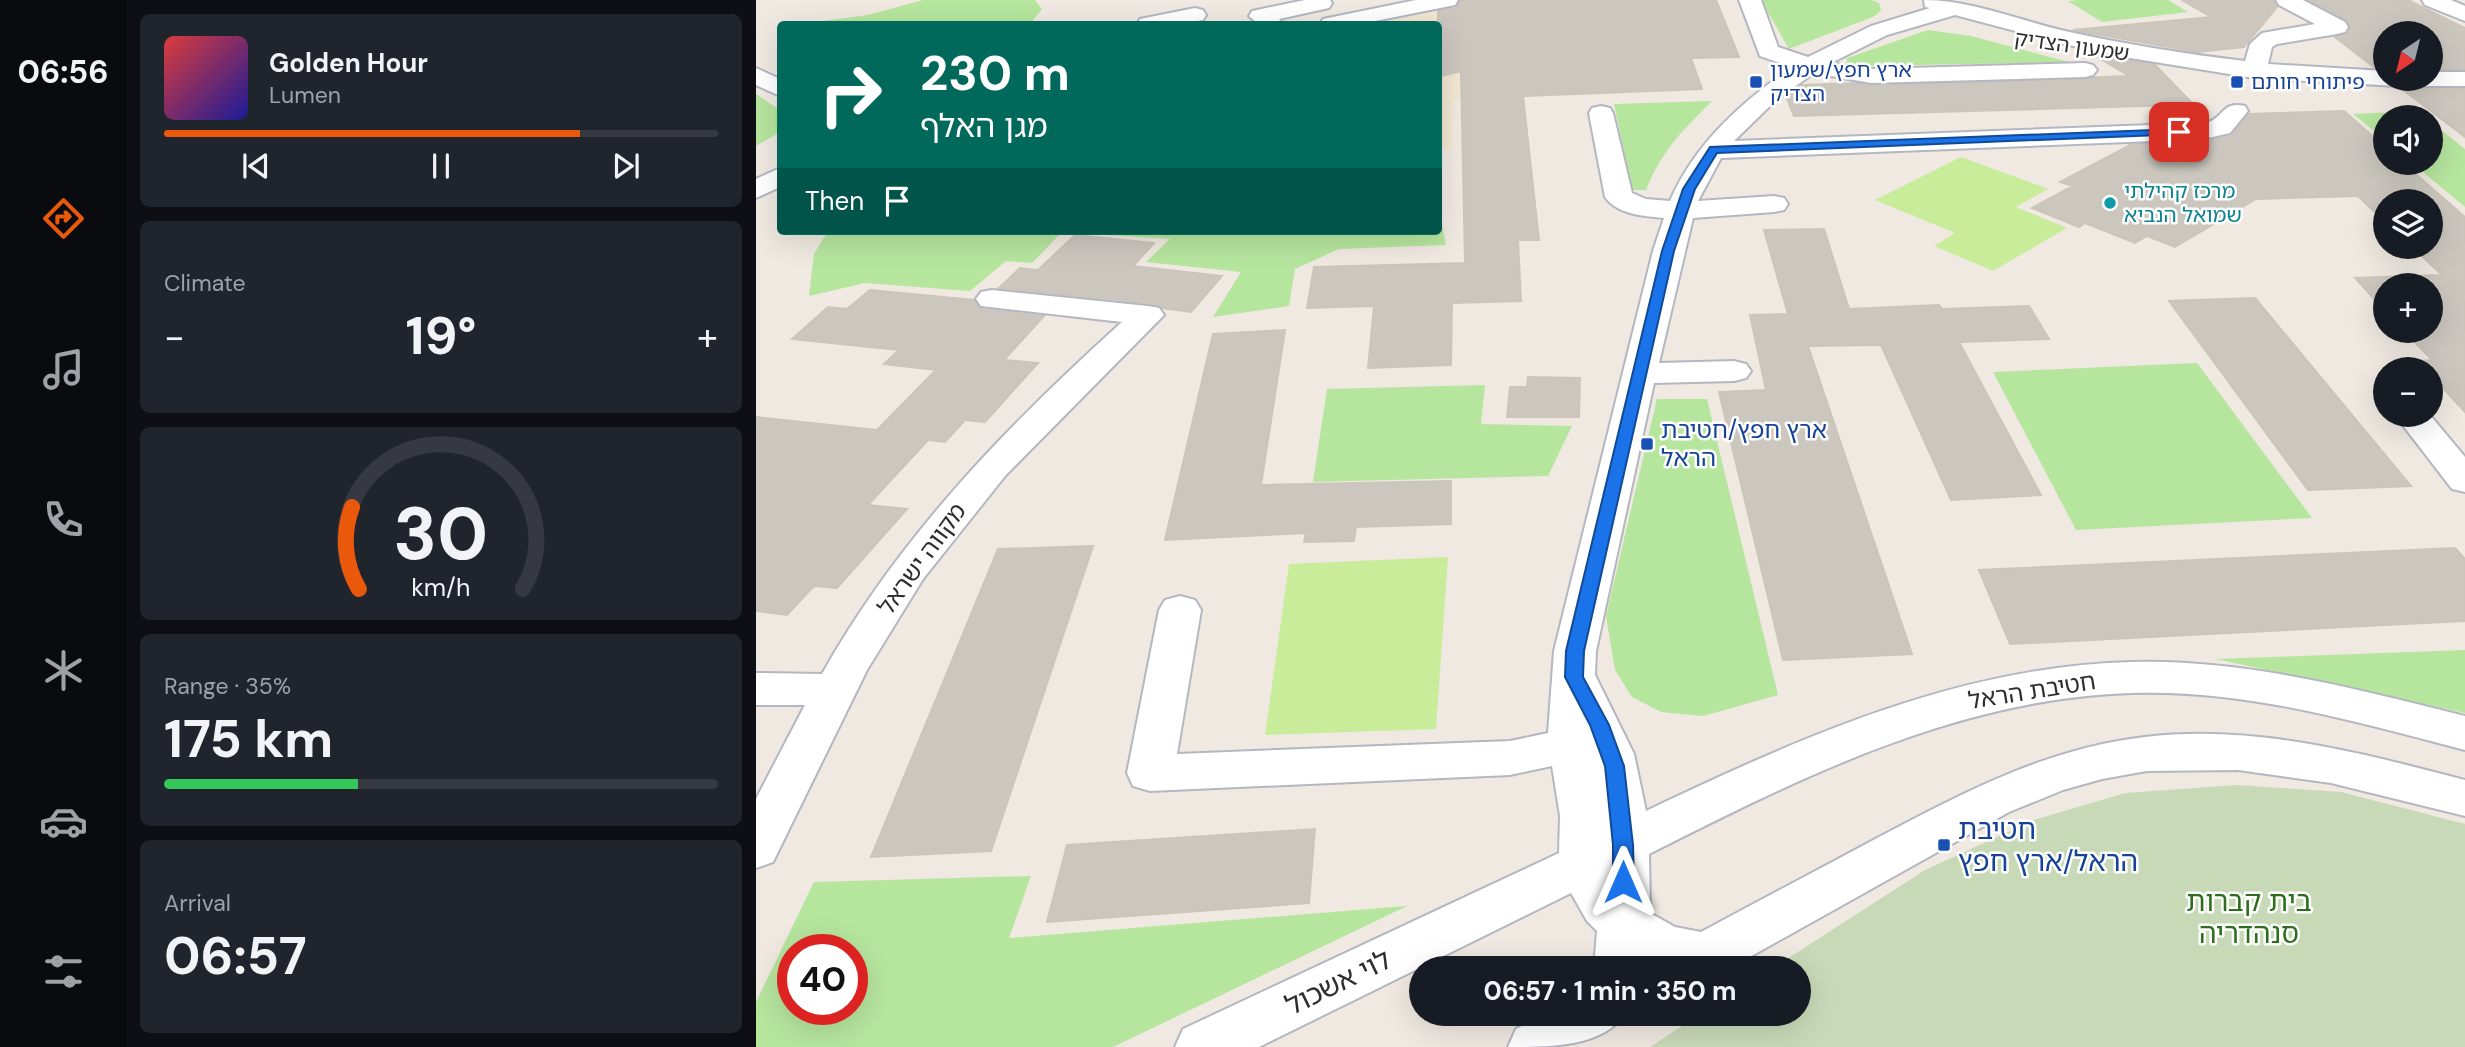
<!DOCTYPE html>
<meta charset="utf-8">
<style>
:root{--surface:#171b24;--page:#20242c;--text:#f1f3f6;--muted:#9ea1a6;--line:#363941;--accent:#ea580c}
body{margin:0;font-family:"DM Sans","Noto Sans Hebrew",sans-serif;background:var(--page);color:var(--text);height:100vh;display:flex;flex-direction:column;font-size:26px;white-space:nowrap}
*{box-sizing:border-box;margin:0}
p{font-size:23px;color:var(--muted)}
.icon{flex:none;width:38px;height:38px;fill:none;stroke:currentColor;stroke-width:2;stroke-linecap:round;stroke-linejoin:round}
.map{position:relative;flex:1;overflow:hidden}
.side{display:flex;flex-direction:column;gap:14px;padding:14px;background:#0d0f14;width:630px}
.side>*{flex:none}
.hud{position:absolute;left:21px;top:21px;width:665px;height:214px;border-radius:7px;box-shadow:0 7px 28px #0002;background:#00695c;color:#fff;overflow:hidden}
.needle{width:46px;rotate:215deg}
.fabs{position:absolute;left:1617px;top:21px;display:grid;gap:14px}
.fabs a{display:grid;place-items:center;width:70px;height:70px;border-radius:50%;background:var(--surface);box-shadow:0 7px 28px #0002;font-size:35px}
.speed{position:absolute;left:21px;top:934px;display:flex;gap:14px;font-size:35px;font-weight:700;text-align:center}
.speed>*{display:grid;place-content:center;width:91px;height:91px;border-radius:50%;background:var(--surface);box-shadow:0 7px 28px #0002;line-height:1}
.speed .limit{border:10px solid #d22;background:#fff;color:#111}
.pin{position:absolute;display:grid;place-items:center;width:60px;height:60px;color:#fff;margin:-30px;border-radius:14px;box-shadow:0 4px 10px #0006}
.me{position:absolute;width:77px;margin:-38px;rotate:0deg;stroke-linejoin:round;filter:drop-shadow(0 0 5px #0008)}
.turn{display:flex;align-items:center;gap:24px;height:147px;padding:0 28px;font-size:32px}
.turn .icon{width:91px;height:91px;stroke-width:2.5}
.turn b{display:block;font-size:49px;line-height:60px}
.then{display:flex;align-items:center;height:66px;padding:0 28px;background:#0003;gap:14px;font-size:26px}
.big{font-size:52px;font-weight:700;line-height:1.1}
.side .widget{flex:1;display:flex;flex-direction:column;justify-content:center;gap:10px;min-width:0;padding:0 24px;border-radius:10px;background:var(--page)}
.side .dial{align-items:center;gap:0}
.dial svg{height:182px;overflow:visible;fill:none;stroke:var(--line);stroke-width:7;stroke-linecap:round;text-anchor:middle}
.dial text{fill:var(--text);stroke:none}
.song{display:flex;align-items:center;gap:21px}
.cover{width:84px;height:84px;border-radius:10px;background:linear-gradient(135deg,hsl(0 70% 55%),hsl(240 70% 35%))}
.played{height:7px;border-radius:4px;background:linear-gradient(90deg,var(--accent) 75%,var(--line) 75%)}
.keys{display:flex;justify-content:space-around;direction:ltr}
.heat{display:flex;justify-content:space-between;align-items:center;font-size:38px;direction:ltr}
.charge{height:10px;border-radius:5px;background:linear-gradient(90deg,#34c759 35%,var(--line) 0)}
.trip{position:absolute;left:653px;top:956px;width:402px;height:70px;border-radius:35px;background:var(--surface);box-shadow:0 7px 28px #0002;font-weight:700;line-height:70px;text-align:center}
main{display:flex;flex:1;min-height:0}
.tabs{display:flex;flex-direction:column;width:126px;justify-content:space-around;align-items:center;background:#090b0e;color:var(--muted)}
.tabs .icon{width:49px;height:49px}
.tabs .current{color:var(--accent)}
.tabs b{font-size:32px;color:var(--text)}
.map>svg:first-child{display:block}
.education{fill:#f0e6d1}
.green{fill:#b6e59e;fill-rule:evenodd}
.cemetery{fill:#c8d9b8}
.pitch{fill:#c9ec9a}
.building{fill:#cbc7bf;stroke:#cbc5ba;stroke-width:2}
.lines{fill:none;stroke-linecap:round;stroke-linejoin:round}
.minor-casing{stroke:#b4b7c1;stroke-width:4}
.minor{fill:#fff;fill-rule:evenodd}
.route{fill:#1a73e8;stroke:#114b97;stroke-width:2}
.transit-dot{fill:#1a4fb4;stroke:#fff;stroke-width:2.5}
.culture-dot{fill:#0f9aa8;stroke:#fff;stroke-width:2.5}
.labels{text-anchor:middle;stroke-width:5;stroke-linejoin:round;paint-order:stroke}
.far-street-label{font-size:21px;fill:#2e2e2e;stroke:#fff}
.far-transit-label{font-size:21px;fill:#164399;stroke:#fff;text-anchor:start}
.far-culture-label{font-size:21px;fill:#0d838f;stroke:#fff;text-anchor:start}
.transit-label{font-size:24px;fill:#164399;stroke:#fff;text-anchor:start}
.street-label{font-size:24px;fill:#2e2e2e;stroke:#fff}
.near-transit-label{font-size:28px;fill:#164399;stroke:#fff;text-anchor:start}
.near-park-label{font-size:28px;fill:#2c6e1b;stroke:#fff}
.near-street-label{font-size:28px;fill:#2e2e2e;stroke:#fff}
</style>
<main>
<nav class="tabs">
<b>06:56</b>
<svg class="icon current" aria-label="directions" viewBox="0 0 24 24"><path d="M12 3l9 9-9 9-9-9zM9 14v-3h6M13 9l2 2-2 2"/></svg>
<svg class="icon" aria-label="music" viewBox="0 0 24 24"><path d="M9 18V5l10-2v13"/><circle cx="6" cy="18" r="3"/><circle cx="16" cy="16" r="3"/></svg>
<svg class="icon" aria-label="phone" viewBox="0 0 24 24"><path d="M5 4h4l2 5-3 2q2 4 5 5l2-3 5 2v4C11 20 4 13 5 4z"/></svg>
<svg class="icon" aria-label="climate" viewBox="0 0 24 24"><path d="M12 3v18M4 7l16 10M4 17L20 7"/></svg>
<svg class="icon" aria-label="car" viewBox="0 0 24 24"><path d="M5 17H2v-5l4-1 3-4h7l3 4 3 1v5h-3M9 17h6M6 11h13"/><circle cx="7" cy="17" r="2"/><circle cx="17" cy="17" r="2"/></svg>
<svg class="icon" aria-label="filters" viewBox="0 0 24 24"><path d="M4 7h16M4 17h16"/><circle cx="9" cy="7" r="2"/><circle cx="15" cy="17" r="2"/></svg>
</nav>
<section class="side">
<div class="widget">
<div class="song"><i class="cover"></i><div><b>Golden Hour</b><p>Lumen</p></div></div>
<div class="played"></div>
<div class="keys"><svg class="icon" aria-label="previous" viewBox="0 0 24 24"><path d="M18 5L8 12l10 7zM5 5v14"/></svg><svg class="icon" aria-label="pause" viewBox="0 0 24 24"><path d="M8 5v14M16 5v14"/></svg><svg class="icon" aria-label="next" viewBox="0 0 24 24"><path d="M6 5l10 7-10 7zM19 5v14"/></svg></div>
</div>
<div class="widget"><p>Climate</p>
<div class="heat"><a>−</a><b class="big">19°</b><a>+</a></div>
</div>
<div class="widget dial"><svg viewBox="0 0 100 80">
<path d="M14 69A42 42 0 1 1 86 69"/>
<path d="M14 69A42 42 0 0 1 11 33" stroke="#ea580c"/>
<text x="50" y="56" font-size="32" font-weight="700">30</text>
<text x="50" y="72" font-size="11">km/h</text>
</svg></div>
<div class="widget"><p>Range · 35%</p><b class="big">175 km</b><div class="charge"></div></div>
<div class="widget"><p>Arrival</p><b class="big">06:57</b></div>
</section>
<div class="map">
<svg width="1709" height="1047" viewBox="0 0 1709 1047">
<rect width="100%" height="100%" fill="#efe9e1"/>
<path class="education" d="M693 5 785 67 697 102 696 148 683 149 682 24H609Z"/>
<path class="green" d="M167 0H279L286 9 274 24H155C144 20 140 23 128 24 109 27 85 27 67 21L112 15Z
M1005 0H1115L1123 3 1125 10 1119 16 1033 49Z
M1323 0H1412L1432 12 1346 22 1312 1Z
M1172 30 1215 36 1313 62 1100 66 1091 63V58Z
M0 94 24 110V132L0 146Z
M956 101C926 131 906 150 890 190H876L858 104Z
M1661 111 1668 117H1629V140L1597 114Z
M1675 122 1709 149V207L1656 163H1675Z
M683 209 690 245 583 249 539 269 533 306 457 317 485 272 390 262 414 239 306 232 276 263 250 261 214 291 109 283 53 296 58 254 72 231H682Z
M1441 363 1556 518 1320 530 1237 372Z
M729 385 725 424 816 426 792 476 557 482 571 389Z
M901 399H951L1022 695 947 716 905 712 876 697 859 670 850 616Z
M1709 650V713L1460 659Z
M275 876 253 938 651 906 357 1047H0V1002L58 882ZM96 950V1010H37V950Z"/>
<path class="cemetery" d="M1482 785 1585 792 1709 824V1047H894L946 1013H1043V968H1017L1169 870 1278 820 1369 793Z"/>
<path class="pitch" d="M1205 157 1292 189 1260 207 1311 228 1237 271 1178 246 1199 233 1119 200Z
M692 557 680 729 509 735 533 564Z"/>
<path class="building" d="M704 0H960L983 57 935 58 946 89 767 96 783 240H762L765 301 696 303 695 365 612 368 618 306 551 308 558 267 709 263 705 71 682 77V11L700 8Z
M1426 0H1517L1521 7 1488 47 1441 52 1317 30 1455 17Z
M1553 0H1652L1709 28V69H1675V33H1629V68H1619L1579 37 1591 33 1594 28 1591 21Z
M1333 52 1399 65 1438 105H1432L1428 109 1422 105 1038 116 1030 96 1046 85 1101 83 1115 86 1373 76Z
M1646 89H1709V137Z
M1588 111 1629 147V163H1647L1709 217V412L1675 375V369H1669L1661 361 1676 360 1648 331H1675V285H1629V311L1599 278 1686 275 1656 247H1675V201H1629V222L1602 196 1500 199 1419 247 1391 236 1379 243 1329 223 1323 227 1276 208 1317 186 1304 182 1376 144 1448 142 1475 136 1493 114Z
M1068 229 1093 309 1183 305 1186 309 1273 306 1293 339 1203 342 1285 495 1195 500 1125 345 1052 346 1156 654 1027 660 963 392 1010 390 994 315 1032 314 1008 230Z
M319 235 398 243 377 266 466 276 435 312 406 308 392 303 243 288 264 268 282 270Z
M114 290 218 300 225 309 288 316 248 360 282 363 229 422 209 420 189 442 172 440 112 505 151 509 81 588 58 586 31 615 0 611V417L121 430 180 370 128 364 143 350 36 339 72 307 91 309Z
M1499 298 1655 486 1552 490 1413 301Z
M529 330 505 485 695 481V524L600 527 598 541 548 542 550 533 409 540 457 334Z
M772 377 824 378 823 417H751L754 387H771Z
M337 546 235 851 115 857 242 549Z
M1699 548 1709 559V621L1254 644 1223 570Z
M559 829 553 903 291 922 311 845Z"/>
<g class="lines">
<defs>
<path id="minor" d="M549 0H574L576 3 573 8 523 19 527 24H502L493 16 496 11Z
M660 0H702L699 5 604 24H564L567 19Z
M983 0H1005L1022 47 1052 57 1115 26 1174 8 1169 7 1168 0C1215 0 1262 20 1309 31 1368 44 1428 54 1489 61L1494 44 1506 33 1559 24 1523 5 1520 0H1547L1589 22 1592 27 1589 32 1581 34 1521 44 1516 47 1512 64 1629 71V79H1675V72H1709V86H1641L1498 78 1374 58 1308 44 1199 15 1131 35 1075 63 1115 69 1329 63 1337 65 1341 70 1337 75 1329 77 1115 83 1058 73 1019 101 978 141 1448 123C1468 120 1465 100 1489 106L1492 111 1474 133 1448 139 965 158 942 201 1018 196 1028 198 1032 204 1028 210 1018 212 937 218 903 363 978 361 990 364 995 371 990 378 978 381 898 383 840 651 839 675 878 754 890 811C1043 738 1204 666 1376 662 1488 659 1601 689 1709 716V750C1602 722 1488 689 1376 693 1202 698 1046 777 893 854L894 913 919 927 945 932C1004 900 1064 869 1123 837 1208 792 1292 748 1389 737 1497 724 1606 753 1709 780V816L1575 783 1482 770 1391 771 1346 779 1307 790 1253 812 974 968H900L901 966 892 962V968H838L841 931 831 921 815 893 503 1047H419L427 1029 803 853 804 816 796 766 754 775 394 791 377 786 371 773 403 610 409 600 424 596 439 600 445 610 421 754 754 741 792 733 798 651 897 251 908 218C888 216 862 215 849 197L833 113 836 108 845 106 854 108 857 113 876 193 890 199 914 201C939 143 986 102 1036 67L1004 56Z
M1666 0H1695L1709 6V21L1669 5Z
M439 8 447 10 450 15 447 20 424 24H381L384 19Z
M0 68 24 79V96L0 85Z
M24 168V187L0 198V179Z
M236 290 392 306 403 308 408 315 249 476 167 579 111 670 17 862 0 868V799L49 705H0V673L66 674C143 537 250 427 366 322L225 306 220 299 225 292Z
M1639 415H1674L1709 457V492L1696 489Z
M790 1013H869C848 1047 795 1047 752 1047L760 1029Z"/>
</defs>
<use href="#minor" class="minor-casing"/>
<use href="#minor" class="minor"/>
</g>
<path class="route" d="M1423 129 1427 130V134L961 153 939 189 918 251 828 651 827 677 853 725 868 766 877 845 878 882 875 888 867 891 860 888 857 882V845L849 766 834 725 809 677 810 651 906 251 927 189 954 147Z"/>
<g class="transit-dot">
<rect x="993" y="75" width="14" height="14" rx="3.5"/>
<rect x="1474" y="75" width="14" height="14" rx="3.5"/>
<rect x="884" y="437" width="14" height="14" rx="3.5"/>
<rect x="1181" y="838" width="14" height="14" rx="3.5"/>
</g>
<circle class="culture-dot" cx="1354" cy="203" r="7"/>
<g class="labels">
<g class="far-street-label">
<text transform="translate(1316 46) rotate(8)" y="7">שמעון הצדיק</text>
</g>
<g class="far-transit-label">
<text x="1014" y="77">ארץ חפץ/שמעון<tspan x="1014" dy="24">הצדיק</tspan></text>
<text x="1495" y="89">פיתוחי חותם</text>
</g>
<g class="far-culture-label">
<text x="1368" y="198">מרכז קהילתי<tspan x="1368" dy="24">שמואל הנביא</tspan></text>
</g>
<g class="transit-label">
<text x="905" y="438">ארץ חפץ/חטיבת<tspan x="905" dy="28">הראל</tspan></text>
</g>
<g class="street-label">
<text transform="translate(166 559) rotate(-54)" y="8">מקווה ישראל</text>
<text transform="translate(1276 691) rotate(-9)" y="8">חטיבת הראל</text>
</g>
<g class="near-transit-label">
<text x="1202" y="839">חטיבת<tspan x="1202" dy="32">הראל/ארץ חפץ</tspan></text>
</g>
<g class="near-park-label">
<text x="1493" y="911">בית קברות<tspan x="1493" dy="32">סנהדריה</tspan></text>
</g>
<g class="near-street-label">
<text transform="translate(582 982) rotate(-26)" y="10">לוי אשכול</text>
</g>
</g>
</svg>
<div class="fabs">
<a><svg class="needle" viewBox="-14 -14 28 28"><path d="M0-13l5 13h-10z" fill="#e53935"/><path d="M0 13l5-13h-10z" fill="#9ea1a6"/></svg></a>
<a><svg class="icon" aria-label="sound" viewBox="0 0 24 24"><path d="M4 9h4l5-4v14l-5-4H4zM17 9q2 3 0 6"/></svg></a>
<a><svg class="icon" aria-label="layers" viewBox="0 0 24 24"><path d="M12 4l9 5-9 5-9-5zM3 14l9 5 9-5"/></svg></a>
<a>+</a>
<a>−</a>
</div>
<div class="speed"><div class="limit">40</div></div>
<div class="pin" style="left:1423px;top:132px;background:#d93025"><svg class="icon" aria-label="arrive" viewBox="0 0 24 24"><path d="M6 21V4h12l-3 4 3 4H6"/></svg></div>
<svg class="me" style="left:867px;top:882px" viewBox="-20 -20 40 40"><path d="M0-17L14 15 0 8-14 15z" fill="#1a73e8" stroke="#fff" stroke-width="4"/></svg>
<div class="trip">06:57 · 1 min · 350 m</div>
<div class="hud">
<div class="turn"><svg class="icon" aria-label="right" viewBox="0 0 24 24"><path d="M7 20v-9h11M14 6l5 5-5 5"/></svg><div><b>230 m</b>מגן האלף</div></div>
<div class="then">Then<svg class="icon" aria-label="arrive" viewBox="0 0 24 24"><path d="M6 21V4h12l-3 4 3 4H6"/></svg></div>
</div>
</div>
</main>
